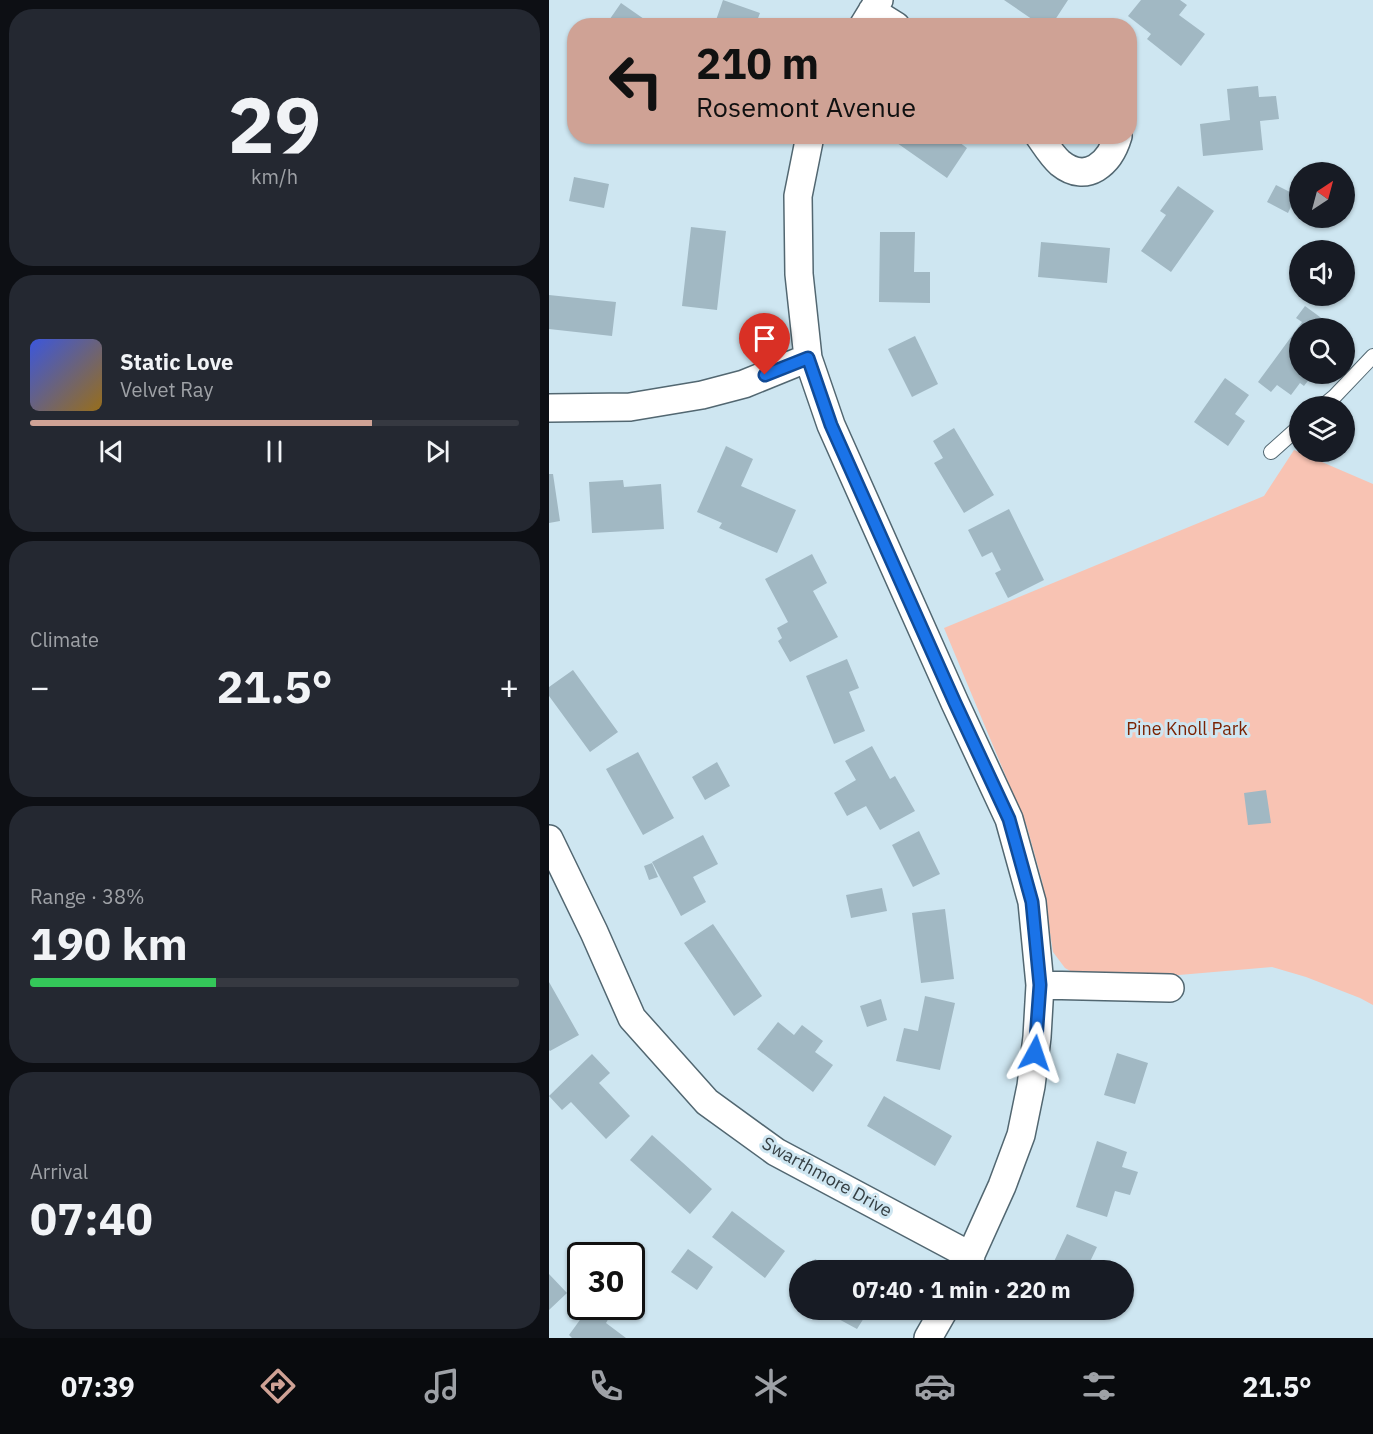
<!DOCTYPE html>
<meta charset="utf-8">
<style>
:root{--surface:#171b24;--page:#242831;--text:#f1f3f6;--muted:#9ea1a6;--line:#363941;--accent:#cfa295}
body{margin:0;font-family:"IBM Plex Sans",sans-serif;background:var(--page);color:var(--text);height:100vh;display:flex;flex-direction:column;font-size:22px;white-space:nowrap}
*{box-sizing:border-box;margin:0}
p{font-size:20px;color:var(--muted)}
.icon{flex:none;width:33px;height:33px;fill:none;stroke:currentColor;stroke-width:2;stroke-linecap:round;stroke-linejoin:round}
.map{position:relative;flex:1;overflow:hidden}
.panel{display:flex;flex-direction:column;gap:9px;padding:9px;background:#0d0f14;width:549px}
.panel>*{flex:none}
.banner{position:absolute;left:18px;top:18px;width:570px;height:126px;border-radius:24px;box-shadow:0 2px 4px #0004;background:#cfa295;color:#111;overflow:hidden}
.needle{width:39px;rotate:36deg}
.fabs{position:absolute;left:740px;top:162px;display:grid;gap:12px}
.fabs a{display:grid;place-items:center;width:66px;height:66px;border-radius:50%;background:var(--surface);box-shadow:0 2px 4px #0004;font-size:30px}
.speed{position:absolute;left:18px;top:1242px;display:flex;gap:12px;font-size:30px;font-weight:700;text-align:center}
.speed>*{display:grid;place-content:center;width:78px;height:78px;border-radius:50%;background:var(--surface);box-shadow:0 2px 4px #0004;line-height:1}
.speed .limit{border:3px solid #111;border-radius:9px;background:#fff;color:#111}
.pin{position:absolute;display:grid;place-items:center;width:51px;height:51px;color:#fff;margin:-62px -26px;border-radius:50% 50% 50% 0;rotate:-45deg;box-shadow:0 0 6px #0007}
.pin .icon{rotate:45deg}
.me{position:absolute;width:66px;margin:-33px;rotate:5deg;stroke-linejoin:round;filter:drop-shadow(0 0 4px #0008)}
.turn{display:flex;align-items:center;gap:21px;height:126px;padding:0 30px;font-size:27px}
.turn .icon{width:78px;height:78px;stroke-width:2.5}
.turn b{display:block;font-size:42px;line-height:51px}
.big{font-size:45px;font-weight:800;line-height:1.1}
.panel .tile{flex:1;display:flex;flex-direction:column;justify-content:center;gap:9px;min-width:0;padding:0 21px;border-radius:24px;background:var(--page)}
.panel .dial{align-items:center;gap:0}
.dial b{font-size:78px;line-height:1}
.song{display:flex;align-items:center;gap:18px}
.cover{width:72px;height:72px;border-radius:9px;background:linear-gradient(135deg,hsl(230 70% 55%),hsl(40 70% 35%))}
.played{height:6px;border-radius:3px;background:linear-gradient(90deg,var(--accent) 70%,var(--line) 70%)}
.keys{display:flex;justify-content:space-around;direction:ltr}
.heat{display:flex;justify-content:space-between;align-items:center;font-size:33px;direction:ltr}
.charge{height:9px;border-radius:4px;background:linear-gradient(90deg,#34c759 38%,var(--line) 0)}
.trip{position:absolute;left:240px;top:1260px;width:345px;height:60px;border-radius:30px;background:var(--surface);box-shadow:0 2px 4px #0004;font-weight:800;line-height:60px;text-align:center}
.tabs{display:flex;height:96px;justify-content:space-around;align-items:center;background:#090b0e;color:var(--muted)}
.tabs .icon{width:42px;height:42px}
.tabs .current{color:var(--accent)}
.tabs b{font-size:27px;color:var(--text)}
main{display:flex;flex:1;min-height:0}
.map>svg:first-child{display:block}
.green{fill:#f8c3b3}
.building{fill:#a1b8c3}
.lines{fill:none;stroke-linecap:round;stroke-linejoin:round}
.lane-casing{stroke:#526771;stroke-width:16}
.street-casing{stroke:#526771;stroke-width:30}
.lane{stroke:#fff;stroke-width:14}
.street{stroke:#fff;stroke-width:27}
.route-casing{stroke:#114b97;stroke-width:15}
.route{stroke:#1a73e8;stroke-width:10}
.labels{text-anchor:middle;stroke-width:6;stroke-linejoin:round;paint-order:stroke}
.park-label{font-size:18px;fill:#7b2303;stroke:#cee6f1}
.street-label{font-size:18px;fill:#353f43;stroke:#cee6f1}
</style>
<main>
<section class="panel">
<div class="tile dial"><b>29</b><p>km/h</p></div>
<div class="tile">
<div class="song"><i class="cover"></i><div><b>Static Love</b><p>Velvet Ray</p></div></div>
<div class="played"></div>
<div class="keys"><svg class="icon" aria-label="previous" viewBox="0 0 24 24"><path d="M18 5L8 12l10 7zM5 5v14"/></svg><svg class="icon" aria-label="pause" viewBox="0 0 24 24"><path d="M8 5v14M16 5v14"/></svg><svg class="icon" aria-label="next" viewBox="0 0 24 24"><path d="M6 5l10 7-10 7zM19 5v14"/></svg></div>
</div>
<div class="tile"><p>Climate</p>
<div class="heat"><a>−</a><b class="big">21.5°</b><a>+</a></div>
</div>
<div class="tile"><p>Range · 38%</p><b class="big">190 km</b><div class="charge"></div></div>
<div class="tile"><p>Arrival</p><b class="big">07:40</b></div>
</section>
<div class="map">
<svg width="824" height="1338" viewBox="0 0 824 1338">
<rect width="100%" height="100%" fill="#cee6f1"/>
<path class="green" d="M745 450 824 484V1005L811 998 757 977 723 967 630 975 525 973 516 968 504 952 493 881 478 827 395 628 715 496Z"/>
<path class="building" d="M174 0 211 13 206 26H165Z
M455 0H519L502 26H493Z
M592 0H631L638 5 630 15 656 34 632 66 598 39 602 34 579 16Z
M72 3 95 19 91 26H56Z
M709 86 710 97 727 96 730 119 711 121 714 150 654 156 651 124 681 120 678 89Z
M338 136H402L418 148 398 178Z
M25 177 60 184 55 208 20 201Z
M727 185 747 195 739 213 718 202Z
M629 186 665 211 622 272 592 251 617 215 611 211Z
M142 227 177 231 168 310 133 306Z
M331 232H366L365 272H381V303L330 302Z
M492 242 561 248 558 283 489 277Z
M0 295 67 302 63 336 0 329Z
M756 306 786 328H750V374H764L755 386 751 383 742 395 728 385 722 392 709 382 753 322 747 318Z
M366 336 389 384 363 397 339 349Z
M676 378 700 395 686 414 696 421 679 446 645 422Z
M405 428 445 495 415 513 385 463 394 458 384 441Z
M177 446 204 459 192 486 247 510 228 553 170 528 173 523 148 512Z
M0 474H4L11 521 0 523Z
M74 480 75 487 112 484 115 529 43 533 40 482Z
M460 509 495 580 459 598 446 573 452 570 443 552 433 557 419 530Z
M263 554 278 583 264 591 289 637 241 662 229 641 233 638 228 628 239 622 216 579Z
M298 659 310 688 300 692 316 731 285 744 257 676Z
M24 670 69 732 41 752 0 696V687Z
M323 746 341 779 346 776 366 811 331 830 317 806 298 816 285 793 307 780 296 761Z
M89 752 125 818 94 835 57 769Z
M168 762 181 786 156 800 143 777Z
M717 790 722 823 699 825 695 793Z
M370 831 391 874 364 887 343 845Z
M154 835 169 864 144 877 157 902 132 916 103 862Z
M103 863 109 877 100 880 95 866Z
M333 888 338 911 302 918 297 895Z
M396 909 405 979 372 983 363 913Z
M164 924 213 996 185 1016 135 943Z
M0 982 30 1035 1 1051 0 1050Z
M376 996 406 1003 391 1070 347 1061 355 1028 369 1031Z
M332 999 338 1020 318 1027 311 1006Z
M229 1022 245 1035 253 1025 274 1041 266 1052 284 1065 264 1092 208 1049Z
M568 1053 599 1063 586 1104 555 1095Z
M43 1054 61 1073 50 1083 81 1116 57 1139 22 1102 13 1110 0 1096Z
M335 1096 403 1136 386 1166 318 1126Z
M103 1135 163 1189 141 1214 81 1160Z
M548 1141 578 1152 573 1167 589 1172 581 1195 566 1191 558 1217 527 1207Z
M183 1211 236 1251 216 1278 163 1237Z
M518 1234 548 1247 537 1270H501Z
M139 1249 164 1267 148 1290 122 1272Z
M266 1259 286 1270H260Z
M0 1274 18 1293 0 1310Z
M41 1306H48L61 1316 57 1323 77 1338H23L20 1335Z
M273 1310H320L308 1329Z"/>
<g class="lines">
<defs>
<path id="lane" d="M774 406 785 397 824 356
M722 452 750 427"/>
<path id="street" d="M323 11 347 26
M314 26 330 0
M261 136 249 196 250 274 259 358 282 425 406 703 460 819 483 902 491 985 488 1037 482 1086 472 1135 453 1186 415 1270
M490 136C497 146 503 156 511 163 538 185 561 163 569 136
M0 408 81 407 153 395 195 384 259 358
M0 839 45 932 83 1018 158 1102 227 1152 422 1256
M491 985 621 988
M379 1338 395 1310"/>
</defs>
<use href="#lane" class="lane-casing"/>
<use href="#street" class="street-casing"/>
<use href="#lane" class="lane"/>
<use href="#street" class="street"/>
</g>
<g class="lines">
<defs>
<path id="route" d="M216 375 259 358 282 425 406 703 460 819 483 902 491 985 486 1053"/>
</defs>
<use href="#route" class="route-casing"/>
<use href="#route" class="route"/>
</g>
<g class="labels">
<g class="park-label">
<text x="638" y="735">Pine Knoll Park</text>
</g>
<g class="street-label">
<text transform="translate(278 1177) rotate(29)" y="6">Swarthmore Drive</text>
</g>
</g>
</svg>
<div class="fabs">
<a><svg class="needle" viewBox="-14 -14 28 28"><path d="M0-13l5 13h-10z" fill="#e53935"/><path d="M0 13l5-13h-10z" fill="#9ea1a6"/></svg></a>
<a><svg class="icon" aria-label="sound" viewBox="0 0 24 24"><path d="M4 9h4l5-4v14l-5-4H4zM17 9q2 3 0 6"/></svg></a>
<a><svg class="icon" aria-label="search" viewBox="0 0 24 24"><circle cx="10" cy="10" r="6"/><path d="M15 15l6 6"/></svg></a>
<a><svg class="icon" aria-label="layers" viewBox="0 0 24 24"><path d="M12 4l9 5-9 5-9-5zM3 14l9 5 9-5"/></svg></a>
</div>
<div class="speed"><div class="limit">30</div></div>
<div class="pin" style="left:216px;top:375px;background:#d93025"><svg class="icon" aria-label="arrive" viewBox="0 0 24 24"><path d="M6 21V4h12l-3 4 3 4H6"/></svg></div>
<svg class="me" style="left:486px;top:1053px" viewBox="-20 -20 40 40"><path d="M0-17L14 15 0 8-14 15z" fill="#1a73e8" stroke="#fff" stroke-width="4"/></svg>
<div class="trip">07:40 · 1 min · 220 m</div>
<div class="banner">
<div class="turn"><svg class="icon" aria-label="left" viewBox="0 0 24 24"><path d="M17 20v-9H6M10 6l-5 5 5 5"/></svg><div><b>210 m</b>Rosemont Avenue</div></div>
</div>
</div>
</main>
<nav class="tabs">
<b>07:39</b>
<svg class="icon current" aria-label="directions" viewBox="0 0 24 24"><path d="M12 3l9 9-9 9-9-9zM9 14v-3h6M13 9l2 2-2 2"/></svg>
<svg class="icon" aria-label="music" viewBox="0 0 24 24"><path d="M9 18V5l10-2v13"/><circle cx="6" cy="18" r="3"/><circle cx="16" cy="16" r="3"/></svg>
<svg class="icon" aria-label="phone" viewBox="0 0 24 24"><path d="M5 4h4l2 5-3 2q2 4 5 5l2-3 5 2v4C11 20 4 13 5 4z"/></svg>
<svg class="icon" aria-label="climate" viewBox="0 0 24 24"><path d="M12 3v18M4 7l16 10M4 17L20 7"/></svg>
<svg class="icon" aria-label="car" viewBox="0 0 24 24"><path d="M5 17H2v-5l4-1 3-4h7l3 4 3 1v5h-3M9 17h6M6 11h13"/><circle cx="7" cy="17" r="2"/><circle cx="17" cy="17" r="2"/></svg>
<svg class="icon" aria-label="filters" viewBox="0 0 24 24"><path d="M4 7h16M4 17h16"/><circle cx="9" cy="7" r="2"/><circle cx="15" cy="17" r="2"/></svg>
<b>21.5°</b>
</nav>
